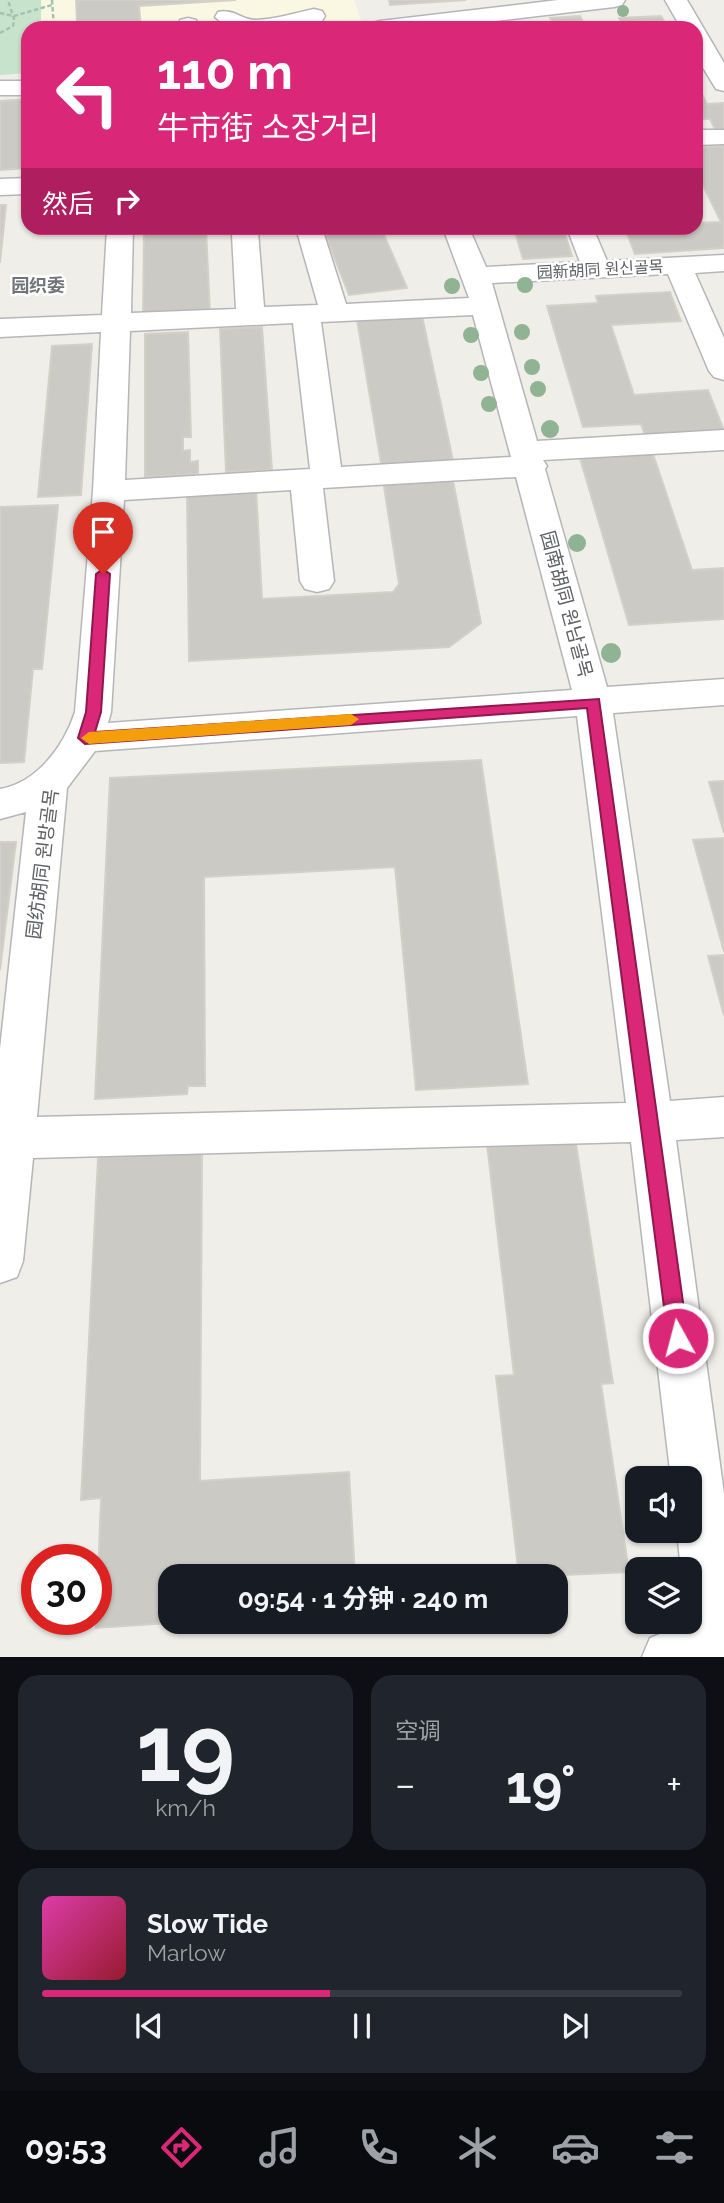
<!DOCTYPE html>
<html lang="zh">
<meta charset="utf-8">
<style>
:root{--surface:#171b24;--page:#20242c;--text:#f1f3f6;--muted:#9ea1a6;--line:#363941;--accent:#db2777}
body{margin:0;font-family:Raleway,"Noto Sans SC","Noto Sans KR",sans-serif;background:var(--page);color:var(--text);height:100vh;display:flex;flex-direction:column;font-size:26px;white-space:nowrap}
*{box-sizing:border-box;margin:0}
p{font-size:23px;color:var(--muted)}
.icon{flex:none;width:38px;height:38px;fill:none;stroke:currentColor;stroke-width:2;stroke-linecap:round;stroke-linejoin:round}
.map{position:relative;height:1657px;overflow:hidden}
.side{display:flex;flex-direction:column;gap:18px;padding:18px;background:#0d0f14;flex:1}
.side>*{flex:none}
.top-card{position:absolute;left:21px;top:21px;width:682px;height:214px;border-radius:21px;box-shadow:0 2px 5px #0004;background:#db2777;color:#fff;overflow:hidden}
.controls{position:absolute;left:625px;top:1466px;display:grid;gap:14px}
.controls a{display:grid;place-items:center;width:77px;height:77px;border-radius:14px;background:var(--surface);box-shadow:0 2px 5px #0004;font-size:35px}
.speed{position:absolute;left:21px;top:1544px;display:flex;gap:14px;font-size:35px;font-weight:700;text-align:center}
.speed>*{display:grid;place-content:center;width:91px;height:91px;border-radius:50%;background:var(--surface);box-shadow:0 2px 5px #0004;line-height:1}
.speed .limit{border:10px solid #d22;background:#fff;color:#111}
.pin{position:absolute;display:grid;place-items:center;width:60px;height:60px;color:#fff;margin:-72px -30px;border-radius:50% 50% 50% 0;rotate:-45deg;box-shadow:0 0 7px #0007}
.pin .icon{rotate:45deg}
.me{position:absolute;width:77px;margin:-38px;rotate:353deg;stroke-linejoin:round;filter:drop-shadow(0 0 5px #0008)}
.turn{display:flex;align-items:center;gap:24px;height:147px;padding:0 21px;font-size:32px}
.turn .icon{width:91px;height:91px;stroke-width:2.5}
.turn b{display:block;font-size:49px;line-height:60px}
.then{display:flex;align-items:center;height:66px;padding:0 21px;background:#0003;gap:14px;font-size:26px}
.big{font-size:52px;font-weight:700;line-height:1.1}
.side .card{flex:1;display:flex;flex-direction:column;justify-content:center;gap:10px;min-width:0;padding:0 24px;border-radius:21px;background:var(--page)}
.side .dial{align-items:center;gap:0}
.dial b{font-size:91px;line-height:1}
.song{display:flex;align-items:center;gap:21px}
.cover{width:84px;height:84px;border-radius:10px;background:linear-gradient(135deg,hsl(320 70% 55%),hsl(350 70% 35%))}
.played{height:7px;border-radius:4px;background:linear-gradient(90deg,var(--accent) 45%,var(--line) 45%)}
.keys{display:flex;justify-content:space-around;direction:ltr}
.heat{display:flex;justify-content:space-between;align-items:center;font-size:38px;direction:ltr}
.side .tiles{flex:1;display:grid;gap:18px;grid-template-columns:1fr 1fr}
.card:last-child{grid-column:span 2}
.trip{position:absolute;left:158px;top:1564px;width:410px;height:70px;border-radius:21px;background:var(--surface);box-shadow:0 2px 5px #0004;font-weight:700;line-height:70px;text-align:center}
.dock{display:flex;height:112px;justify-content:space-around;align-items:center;background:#090b0e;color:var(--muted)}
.dock .icon{width:49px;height:49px}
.dock .current{color:var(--accent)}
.dock b{font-size:32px;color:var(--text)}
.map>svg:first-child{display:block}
.commercial{fill:#faf8e2}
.green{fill:#c8e3cc}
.building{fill:#cbcac4;stroke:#d3d1c7;stroke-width:2}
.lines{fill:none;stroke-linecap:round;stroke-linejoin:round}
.minor-casing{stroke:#b5b6ba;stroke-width:3}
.path{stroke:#a2c3b0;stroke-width:2.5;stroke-dasharray:4.5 2.5;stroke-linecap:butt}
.minor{fill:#fff;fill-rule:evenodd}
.tree{fill:#90b393}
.route{fill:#db2777;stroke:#8e194d;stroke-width:2}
.slow{fill:#f59e0b}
.labels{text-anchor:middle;stroke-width:5;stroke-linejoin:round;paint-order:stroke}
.far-street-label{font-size:16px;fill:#5f6166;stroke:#fff}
.far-neighbourhood-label{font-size:18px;font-weight:bold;fill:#707378;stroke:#fff}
.street-label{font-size:19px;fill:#5f6166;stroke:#fff}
</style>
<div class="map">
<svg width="724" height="1657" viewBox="0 0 724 1657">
<rect width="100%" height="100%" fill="#efeee8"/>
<path class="commercial" d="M41 0H354L361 20 358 28H41Z"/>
<path class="green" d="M0 0H41V28H28V73L0 75Z"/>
<path class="building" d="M76 0H236L139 6 141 28H73V23H77Z
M389 0H466L390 5Z
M580 16 586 28H554L550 18Z
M661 16 668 28H624L619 18Z
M696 83 707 104 724 103V129H715L710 119H696Z
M28 99V168L0 170V101Z
M724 146V248L635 254 625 228H696V223L721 222 696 171V148Z
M0 205H6L0 263Z
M206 228 210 315 143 318 144 229Z
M323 228H381L407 288 349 295Z
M514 228H563L572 256 523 259Z
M670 292 681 321 611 325 634 395 708 390 724 431 645 435 641 424 583 427 547 306 598 303 596 296Z
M422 316 454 465 382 469 357 320Z
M262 327 272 470 226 472 220 329Z
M188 332 191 437H183V451L190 450V462L198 461V474L145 477V334Z
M92 344 81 495 38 497 52 346Z
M653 454 692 570 724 568V619L629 625 580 458Z
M452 476 481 623 449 647 189 661 187 492 256 488 262 599 393 592 399 584 383 480Z
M58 505 42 669H33L24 762 0 763V507Z
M481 760 528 1084 416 1090 395 867 204 877 205 1086H188L187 1094 95 1099 110 778Z
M724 781V833L709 782Z
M724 838V952L693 840Z
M0 842H16L0 970Z
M724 955V1016L708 956Z
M574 1131 613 1383 601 1384 629 1572 519 1577 496 1376 514 1375 486 1136Z
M202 1152 200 1481 349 1472 355 1577H170V1622H184L96 1628 101 1498 81 1500 98 1158Z"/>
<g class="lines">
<defs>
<path id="minor" d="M558 0H625L622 5 614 7 437 28H369L372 23 380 21Z
M665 0H687L724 63V91L716 89 696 56V28H681Z
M314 9 322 11 325 16 322 21 290 28H228L215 17 218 12C233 8 242 20 256 20 276 19 295 13 314 9Z
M188 18 196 20 200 28H178L180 20Z
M0 81H28V95H0Z
M696 130H724V144L696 145Z
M28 178V194L0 195V179Z
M107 228H133L131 313 236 309 232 235 226 228H255L258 232 264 307 318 305 296 228H322L346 304 469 298 443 228H469L486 267 580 262 567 228H593L607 261 724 255V271L695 273 724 338V380L714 377 709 371 668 274 492 283 537 441 724 430V450L543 460 547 466 545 469 607 687 724 679V705L613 713 670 1101 724 1097V1137L676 1140 724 1494V1657H642L650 1638 690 1622V1570H681L677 1531H690V1479H671L631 1142 33 1158 23 1261 17 1277 0 1283V1049L26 812 0 819V789C37 783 64 746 75 712L93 491 101 332 0 337V319L102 315ZM473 315 511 457 341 467 321 322ZM293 323 310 469 125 480 130 331ZM516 477 572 690 108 723 111 712 124 500 291 490 300 581 305 589 317 592 329 589 334 581 323 488ZM577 716 626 1103 37 1117 67 788 95 751Z"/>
</defs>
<use href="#minor" class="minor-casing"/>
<path class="path" d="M52 0 54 28
M0 13 14 16 52 5
M0 33 13 26 14 19 8 0"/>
<use href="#minor" class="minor"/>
</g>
<g class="tree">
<circle cx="623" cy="11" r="6"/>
<circle cx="525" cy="285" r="8"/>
<circle cx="452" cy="286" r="8"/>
<circle cx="522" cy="332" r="8"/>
<circle cx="471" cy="335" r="8"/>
<circle cx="532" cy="367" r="8"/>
<circle cx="481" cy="373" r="8"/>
<circle cx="538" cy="389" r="8"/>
<circle cx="489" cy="404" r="8"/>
<circle cx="550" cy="429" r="9"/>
<circle cx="577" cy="543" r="9"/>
<circle cx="611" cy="653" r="10"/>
</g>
<path class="route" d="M103 569 110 574 101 712 95 732 599 699 688 1338 685 1345 678 1348 671 1345 668 1338 587 708 85 744 78 738 86 712 96 574Z"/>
<path class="slow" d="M351 714 359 719 351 725 89 744 81 738 89 732Z"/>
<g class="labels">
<g class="far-street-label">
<text transform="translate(600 269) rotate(-3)" y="6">园新胡同 원신골목</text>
</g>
<g class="far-neighbourhood-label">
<text x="38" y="292">园织委</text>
</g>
<g class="street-label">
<text transform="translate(567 604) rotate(75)" y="7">园南胡同 원남골목</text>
<text transform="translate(42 864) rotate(-83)" y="7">园纺胡同 원방골목</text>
</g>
</g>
</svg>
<div class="controls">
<a><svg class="icon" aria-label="sound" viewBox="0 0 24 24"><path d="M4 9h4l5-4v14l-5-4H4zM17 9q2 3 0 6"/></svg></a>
<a><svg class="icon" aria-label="layers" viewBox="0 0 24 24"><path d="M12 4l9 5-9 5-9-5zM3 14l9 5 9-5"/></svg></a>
</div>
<div class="speed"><div class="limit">30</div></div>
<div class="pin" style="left:103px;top:574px;background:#d93025"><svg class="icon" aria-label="arrive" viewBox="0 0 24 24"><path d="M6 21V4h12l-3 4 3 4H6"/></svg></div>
<svg class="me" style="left:678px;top:1338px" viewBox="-20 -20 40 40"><circle r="17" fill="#db2777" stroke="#fff" stroke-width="3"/><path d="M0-11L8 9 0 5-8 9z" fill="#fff"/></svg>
<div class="trip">09:54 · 1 分钟 · 240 m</div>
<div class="top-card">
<div class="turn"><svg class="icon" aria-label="left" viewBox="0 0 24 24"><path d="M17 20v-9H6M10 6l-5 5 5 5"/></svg><div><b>110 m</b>牛市街 소장거리</div></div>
<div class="then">然后<svg class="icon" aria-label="right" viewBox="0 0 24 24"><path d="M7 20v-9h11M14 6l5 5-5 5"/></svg></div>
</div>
</div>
<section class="side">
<div class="tiles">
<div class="card dial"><b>19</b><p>km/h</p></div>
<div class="card"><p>空调</p>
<div class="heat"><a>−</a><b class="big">19°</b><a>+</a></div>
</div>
<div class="card">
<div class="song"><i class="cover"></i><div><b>Slow Tide</b><p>Marlow</p></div></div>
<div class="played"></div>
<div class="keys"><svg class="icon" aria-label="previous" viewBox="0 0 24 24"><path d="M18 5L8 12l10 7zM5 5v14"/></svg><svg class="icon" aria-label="pause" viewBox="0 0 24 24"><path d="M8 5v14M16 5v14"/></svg><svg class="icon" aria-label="next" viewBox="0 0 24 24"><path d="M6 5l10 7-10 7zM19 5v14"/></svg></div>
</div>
</div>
</section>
<nav class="dock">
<b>09:53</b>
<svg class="icon current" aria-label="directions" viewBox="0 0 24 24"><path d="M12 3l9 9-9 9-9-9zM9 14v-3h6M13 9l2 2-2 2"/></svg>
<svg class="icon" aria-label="music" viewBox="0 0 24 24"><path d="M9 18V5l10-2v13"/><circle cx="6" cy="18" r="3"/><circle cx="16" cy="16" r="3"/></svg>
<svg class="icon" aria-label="phone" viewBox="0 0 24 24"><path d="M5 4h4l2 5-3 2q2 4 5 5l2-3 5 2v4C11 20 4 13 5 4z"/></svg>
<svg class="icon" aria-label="climate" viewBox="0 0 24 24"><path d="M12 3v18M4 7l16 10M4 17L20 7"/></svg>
<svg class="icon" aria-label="car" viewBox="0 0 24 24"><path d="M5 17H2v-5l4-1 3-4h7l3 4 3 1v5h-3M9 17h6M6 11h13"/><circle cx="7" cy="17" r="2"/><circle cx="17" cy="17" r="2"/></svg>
<svg class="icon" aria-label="filters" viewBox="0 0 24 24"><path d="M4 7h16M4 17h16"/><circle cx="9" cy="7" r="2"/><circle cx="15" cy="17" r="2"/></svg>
</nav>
